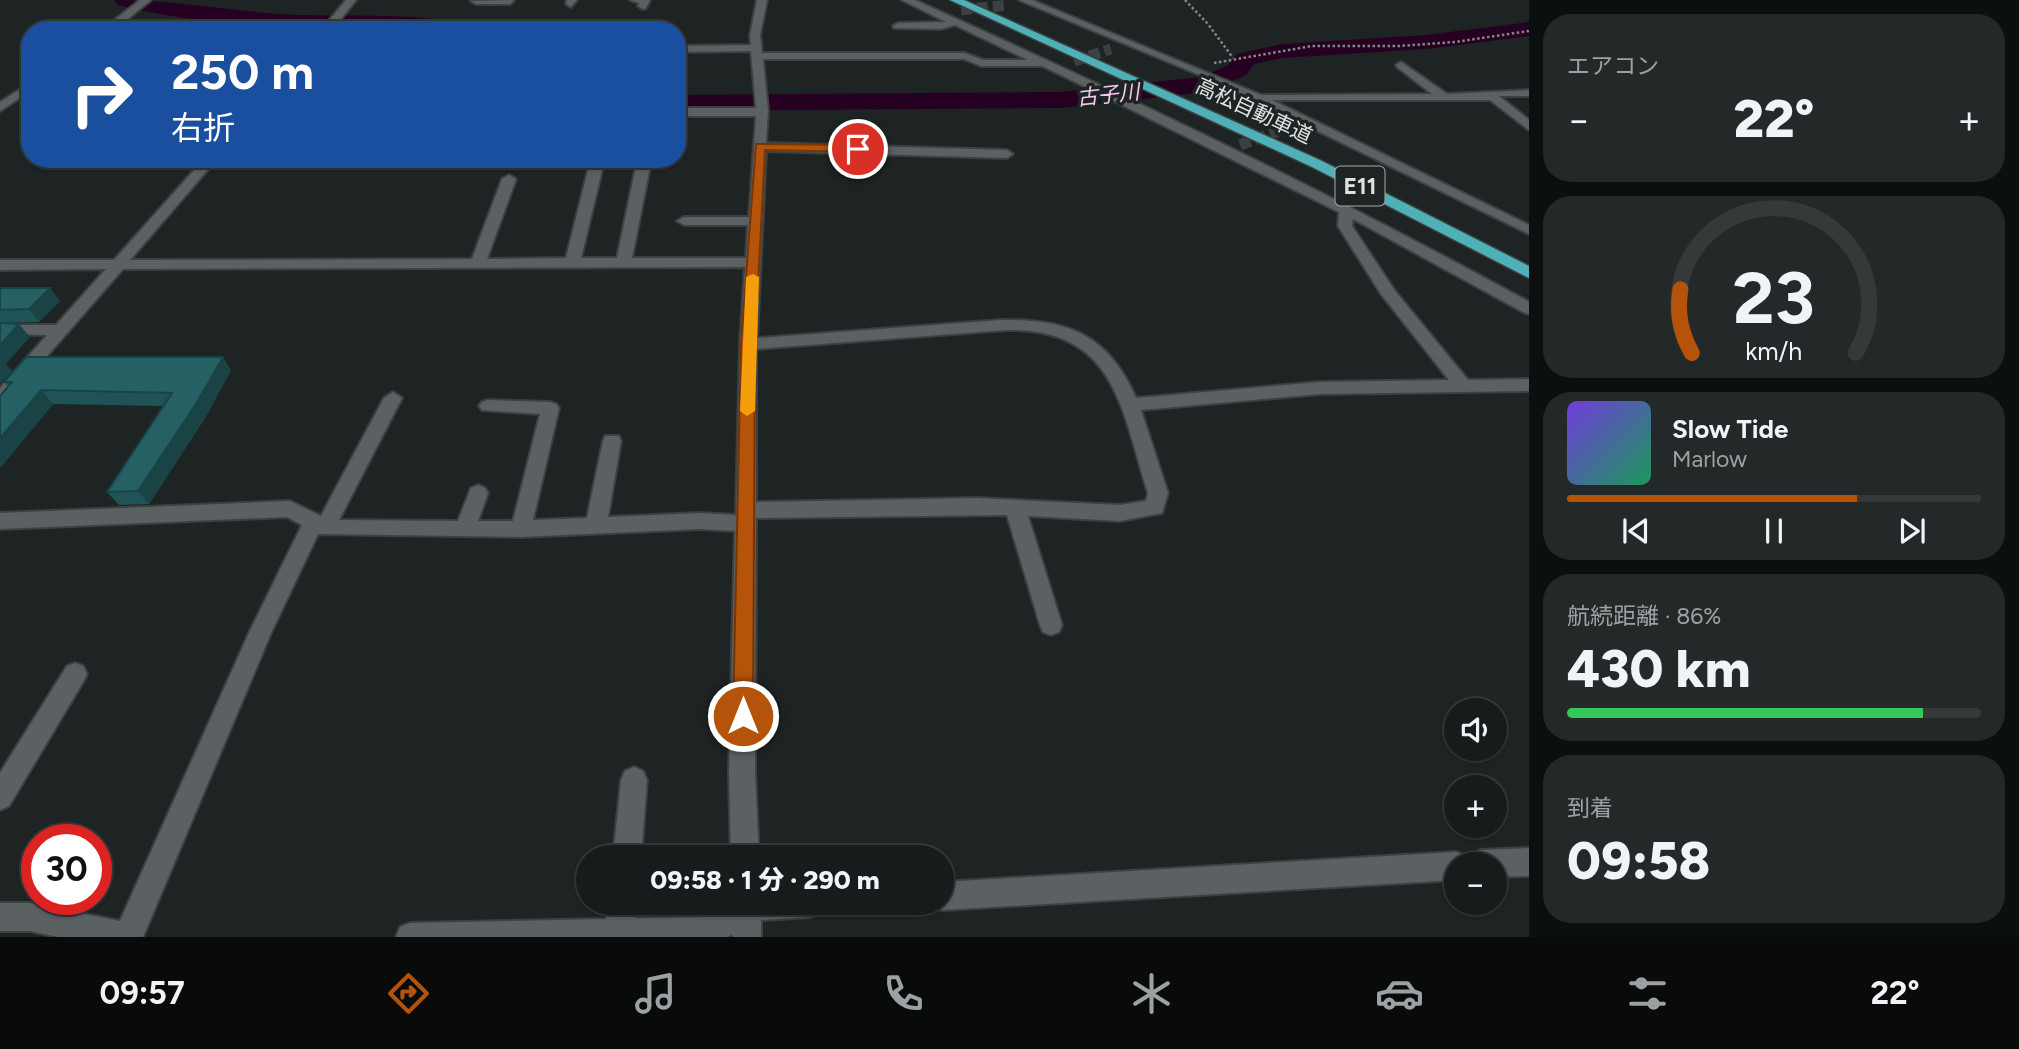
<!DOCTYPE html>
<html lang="ja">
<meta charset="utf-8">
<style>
:root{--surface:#161b1b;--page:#232828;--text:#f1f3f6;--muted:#9ea1a3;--line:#35393a;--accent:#b45309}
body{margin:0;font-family:Figtree,"Noto Sans JP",sans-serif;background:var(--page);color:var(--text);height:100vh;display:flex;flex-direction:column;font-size:26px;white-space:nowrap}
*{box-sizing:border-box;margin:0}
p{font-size:23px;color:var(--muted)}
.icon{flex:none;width:38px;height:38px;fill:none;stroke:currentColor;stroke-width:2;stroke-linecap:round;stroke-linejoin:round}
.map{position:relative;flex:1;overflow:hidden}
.drawer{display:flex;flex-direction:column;gap:14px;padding:14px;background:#0c0f0f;width:490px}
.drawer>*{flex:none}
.hud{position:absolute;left:21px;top:21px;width:665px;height:147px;border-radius:28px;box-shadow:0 2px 5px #0004,0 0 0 2px var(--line);background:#1a4fa0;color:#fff;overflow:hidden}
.buttons{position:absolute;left:1444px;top:698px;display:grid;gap:14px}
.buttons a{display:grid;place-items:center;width:63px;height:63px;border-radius:50%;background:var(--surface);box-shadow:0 2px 5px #0004,0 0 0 2px var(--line);font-size:35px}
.speed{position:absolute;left:21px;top:824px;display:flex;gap:14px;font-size:35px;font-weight:700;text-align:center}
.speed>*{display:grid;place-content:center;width:91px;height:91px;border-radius:50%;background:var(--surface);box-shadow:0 2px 5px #0004,0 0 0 2px var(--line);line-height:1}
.speed .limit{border:10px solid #d22;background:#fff;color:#111}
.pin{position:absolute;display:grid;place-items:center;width:60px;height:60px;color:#fff;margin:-30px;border:4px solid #fff;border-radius:50%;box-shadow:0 2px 7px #0007}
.me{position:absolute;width:77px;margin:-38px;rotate:0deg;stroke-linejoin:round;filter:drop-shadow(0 0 5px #0008)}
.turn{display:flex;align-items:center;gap:24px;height:147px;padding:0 35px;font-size:32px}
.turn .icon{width:91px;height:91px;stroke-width:2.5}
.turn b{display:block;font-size:49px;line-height:60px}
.big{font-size:52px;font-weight:800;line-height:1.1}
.drawer .tile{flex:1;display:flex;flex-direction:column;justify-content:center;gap:10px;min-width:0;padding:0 24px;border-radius:28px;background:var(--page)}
.drawer .dial{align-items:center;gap:0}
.dial svg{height:182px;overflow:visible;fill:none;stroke:var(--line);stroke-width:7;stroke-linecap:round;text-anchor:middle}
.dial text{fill:var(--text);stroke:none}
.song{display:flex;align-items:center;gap:21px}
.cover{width:84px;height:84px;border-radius:10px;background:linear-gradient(135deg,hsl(260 70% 55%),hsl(150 70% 35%))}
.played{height:7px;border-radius:4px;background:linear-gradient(90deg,var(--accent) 70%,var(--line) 70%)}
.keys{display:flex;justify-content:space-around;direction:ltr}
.heat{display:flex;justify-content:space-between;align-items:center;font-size:38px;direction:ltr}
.charge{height:10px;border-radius:5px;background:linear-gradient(90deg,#34c759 86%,var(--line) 0)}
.trip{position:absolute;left:576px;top:845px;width:378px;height:70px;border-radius:35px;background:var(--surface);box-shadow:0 2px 5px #0004,0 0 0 2px var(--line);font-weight:800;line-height:70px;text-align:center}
.tab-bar{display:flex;height:112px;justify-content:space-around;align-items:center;background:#090b0b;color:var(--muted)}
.tab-bar .icon{width:49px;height:49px}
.tab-bar .active{color:var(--accent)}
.tab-bar b{font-size:32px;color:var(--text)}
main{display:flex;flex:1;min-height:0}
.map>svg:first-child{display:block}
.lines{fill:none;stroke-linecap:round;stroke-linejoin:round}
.river{fill:#250021;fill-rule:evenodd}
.minor-tunnel{stroke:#3b4041;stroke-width:11;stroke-dasharray:11 5;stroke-linecap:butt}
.minor-casing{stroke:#3c4041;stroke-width:4}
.motorway-casing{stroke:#3c4041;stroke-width:3}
.path{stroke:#848889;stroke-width:2.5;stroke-dasharray:2.5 2.5;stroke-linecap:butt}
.minor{fill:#5b6162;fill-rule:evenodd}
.motorway{fill:#4fb1b7;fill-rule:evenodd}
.wall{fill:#205356}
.shaded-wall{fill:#1a4346}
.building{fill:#256064;stroke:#1a4346;stroke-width:2}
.route{fill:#b45309;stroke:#753606;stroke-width:2}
.slow{fill:#f59e0b}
.labels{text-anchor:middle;stroke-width:7;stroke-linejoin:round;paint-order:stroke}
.far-water-label{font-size:21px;font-style:italic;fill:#fac6ef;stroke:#1e2424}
.far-street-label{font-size:21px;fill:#dfe2e3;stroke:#1e2424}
.shield{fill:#1e2424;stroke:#a5a9aa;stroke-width:2}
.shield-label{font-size:23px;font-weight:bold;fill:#dfe2e3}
</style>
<main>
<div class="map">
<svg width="1529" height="937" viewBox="0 0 1529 937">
<rect width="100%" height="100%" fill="#1e2424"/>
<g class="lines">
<path class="river" d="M114 0C170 0 225 10 280 14 339 18 413 11 468 25L471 30C353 30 233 33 117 5Z
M1529 22V36L1426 49 1282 58 1254 64 1246 75 1208 92 1060 108 677 111V95L1060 92 1202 77 1228 65 1237 54 1282 44 1426 35Z"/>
<path class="minor-tunnel" d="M961 10 1008 5
M1074 61 1111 49
M1240 145 1300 123"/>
<defs>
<path id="minor" d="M140 0H151L114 30H102Z
M346 0H356L332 30H321Z
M514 0 510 4H476L471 1Z
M567 0H577L571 7 566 4Z
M630 0H650L646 8 643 9 638 6 639 3Z
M757 0H767L760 35 762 53H964L984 60H1028L955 25 941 29 894 28 893 26 898 23 946 22 902 0H915C1123 94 1329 192 1529 302V314L1523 312 1353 219 1352 226 1395 291 1468 380 1529 379V391L1320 394 1141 410 1168 493 1162 513 1120 521 1028 516 1062 625 1059 632 1051 635 1043 632 1040 625 1007 515 756 518 755 772 759 858H731L729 772 735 531 700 529 521 537 318 534 271 633 143 937H58L30 931H0V903H30L120 921 249 633 302 525 287 517 0 529V513L290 501 321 516 384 398 393 392 402 398 339 520 458 521 471 488 478 485 485 488 488 493 478 521H513L540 414 482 410 479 406 482 402 488 400 550 402 556 404 559 408 533 520 587 518 603 441 605 436H619L621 441 608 517 700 513 736 515 740 344 745 267 123 269 6 403 0 405V388L47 335 4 334 0 333V325H56L106 269 0 270V260H114L204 159H217L130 260 472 259 502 179 509 175 516 179 487 259 566 258 588 170 595 166 602 170 581 258H617L636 166 643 162 650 166 632 258H746L748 225H684L677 221 684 217H749L756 116H677V108H756L751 51 677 52V46L751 45 750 35ZM763 59H964L981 66H1042L1061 75 1339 212 1338 226 1381 294 1449 380 1320 382 1136 398C1108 334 1067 319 1001 320L757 338 766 151 1007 158 1013 154 1007 150 766 143 768 110ZM1006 330C1116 328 1121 408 1148 493L1146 501 1120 505 977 498 756 502V349Z
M1019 0H1032L1261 95 1432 94 1397 67 1396 65 1401 62 1447 94 1529 90V96H1499L1529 120V130L1490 100H1272L1529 225V234L1219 83Z
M30 83V91L0 111V102Z
M75 663 83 666 87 674 83 682 9 806 0 810V773L67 666Z
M634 767 643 771 647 780 641 858H613L621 780 625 771Z
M1529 848V876L1494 877V864H1456V880L942 910 931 903H942V882L1456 852 1466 856 1468 862 1471 854 1481 850Z
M608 903H636L635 918 708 917 728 903H825L821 913 811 917 761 920V937H733L732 934 728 937H396L400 927 410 923 606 919Z"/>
<path id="motorway" d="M950 0H964L1322 161 1529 266V278L1312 167Z"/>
</defs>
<use href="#minor" class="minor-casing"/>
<use href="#motorway" class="motorway-casing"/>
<path class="path" d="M1185 0 1208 24 1233 58
M1214 63 1312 46H1399L1455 42 1529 31"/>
<use href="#minor" class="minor"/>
<use href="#motorway" class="motorway"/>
</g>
<path class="wall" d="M0 288 60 301 39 322 0 323Z
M231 370 205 418 149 504 119 505 107 492 163 406 53 404 0 468V396L8 387 4 382Z"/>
<path class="shaded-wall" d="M50 288 60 301 39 322 29 309Z
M19 324 30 337 6 364 12 371 0 384V345Z
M223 357 231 370 205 418 149 504 138 491Z
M41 390 53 404 0 468V438Z"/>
<path class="building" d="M0 288H50L29 309 0 310Z
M0 323 19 324 0 345Z
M26 357H223L196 404 138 491 107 492 172 393 41 390 0 438V396L12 382H4Z"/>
<path class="route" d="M756 144 858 145 863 149 858 152 765 150 755 344 753 716 750 723 743 726 736 723 733 716 741 344Z"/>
<path class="slow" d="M753 274 759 277 755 411 747 416 740 411 746 277Z"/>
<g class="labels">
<g class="far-water-label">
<text transform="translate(1108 95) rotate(-6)" y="7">古子川</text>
</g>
<g class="far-street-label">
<text transform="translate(1254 111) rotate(25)" y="7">高松自動車道</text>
</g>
<rect class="shield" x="1335.5" y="166.5" width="49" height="39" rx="5"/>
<g class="shield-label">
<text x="1360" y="194">E11</text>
</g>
</g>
</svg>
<div class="buttons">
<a><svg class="icon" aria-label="sound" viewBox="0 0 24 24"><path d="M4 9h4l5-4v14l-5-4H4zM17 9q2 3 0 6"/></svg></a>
<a>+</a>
<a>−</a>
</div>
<div class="speed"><div class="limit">30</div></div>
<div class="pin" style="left:858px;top:149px;background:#d93025"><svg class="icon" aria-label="arrive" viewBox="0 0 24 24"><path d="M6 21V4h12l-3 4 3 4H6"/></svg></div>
<svg class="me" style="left:743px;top:716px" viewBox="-20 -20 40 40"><circle r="17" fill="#b45309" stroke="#fff" stroke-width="3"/><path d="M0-11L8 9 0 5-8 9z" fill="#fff"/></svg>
<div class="trip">09:58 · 1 分 · 290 m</div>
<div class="hud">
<div class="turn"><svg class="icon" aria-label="right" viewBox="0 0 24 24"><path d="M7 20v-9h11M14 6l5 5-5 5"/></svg><div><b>250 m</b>右折</div></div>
</div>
</div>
<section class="drawer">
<div class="tile"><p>エアコン</p>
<div class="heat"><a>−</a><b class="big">22°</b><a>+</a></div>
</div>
<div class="tile dial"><svg viewBox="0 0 100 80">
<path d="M14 69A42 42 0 1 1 86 69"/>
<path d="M14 69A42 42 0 0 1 9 41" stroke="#b45309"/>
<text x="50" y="56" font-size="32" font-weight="700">23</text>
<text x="50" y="72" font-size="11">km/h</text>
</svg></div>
<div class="tile">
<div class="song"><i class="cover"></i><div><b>Slow Tide</b><p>Marlow</p></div></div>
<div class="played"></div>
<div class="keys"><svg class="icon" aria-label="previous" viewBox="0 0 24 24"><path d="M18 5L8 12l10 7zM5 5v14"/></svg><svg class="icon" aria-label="pause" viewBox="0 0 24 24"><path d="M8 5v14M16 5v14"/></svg><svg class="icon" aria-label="next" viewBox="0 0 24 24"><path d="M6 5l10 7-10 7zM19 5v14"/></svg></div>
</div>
<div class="tile"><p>航続距離 · 86%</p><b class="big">430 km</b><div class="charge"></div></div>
<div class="tile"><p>到着</p><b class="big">09:58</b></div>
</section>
</main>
<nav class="tab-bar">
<b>09:57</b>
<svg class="icon active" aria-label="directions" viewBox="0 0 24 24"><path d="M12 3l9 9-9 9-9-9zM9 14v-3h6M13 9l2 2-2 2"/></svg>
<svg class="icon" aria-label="music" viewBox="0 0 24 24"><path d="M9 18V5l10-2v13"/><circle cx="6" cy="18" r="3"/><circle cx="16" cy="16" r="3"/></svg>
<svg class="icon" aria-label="phone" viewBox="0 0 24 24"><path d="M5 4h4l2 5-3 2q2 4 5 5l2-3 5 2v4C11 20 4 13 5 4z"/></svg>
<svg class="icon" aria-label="climate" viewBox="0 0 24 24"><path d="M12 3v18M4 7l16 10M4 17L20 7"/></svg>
<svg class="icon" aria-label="car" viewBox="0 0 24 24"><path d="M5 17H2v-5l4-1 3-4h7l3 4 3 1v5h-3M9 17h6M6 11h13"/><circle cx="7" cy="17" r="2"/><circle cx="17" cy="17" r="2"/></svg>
<svg class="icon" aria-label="filters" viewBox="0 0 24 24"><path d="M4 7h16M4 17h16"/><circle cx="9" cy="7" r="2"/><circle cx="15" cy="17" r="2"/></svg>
<b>22°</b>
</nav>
